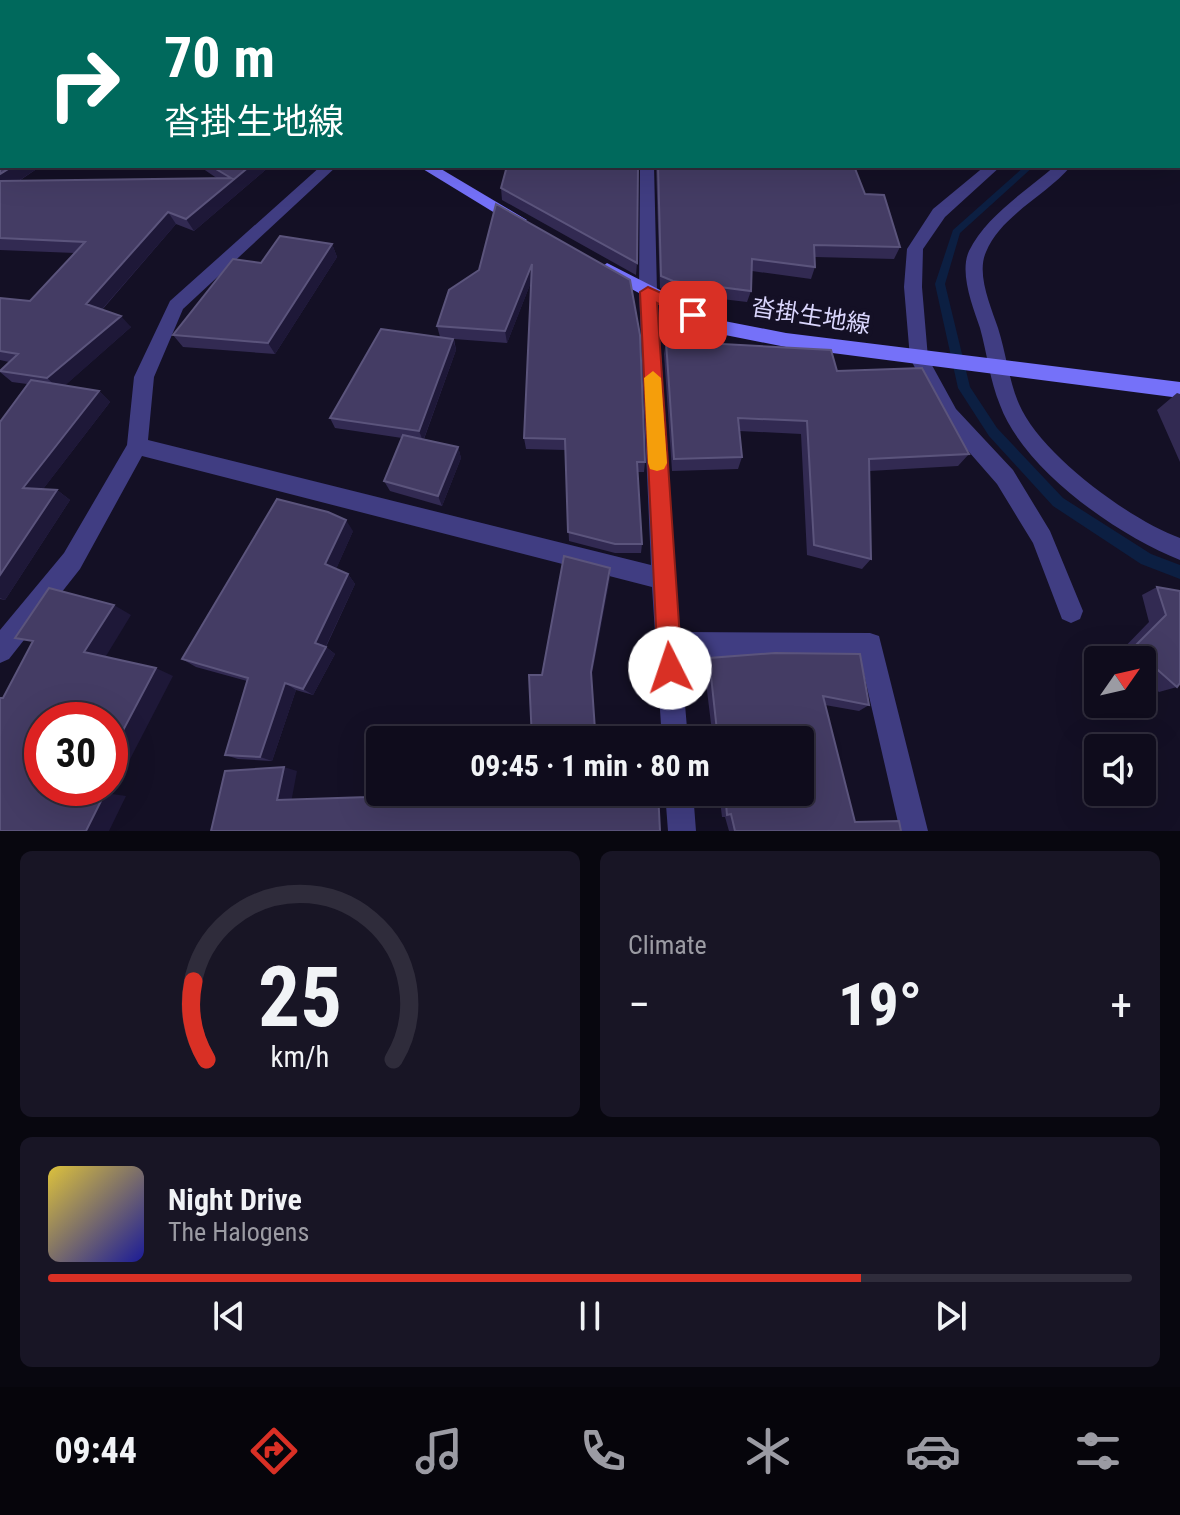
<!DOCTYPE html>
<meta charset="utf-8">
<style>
:root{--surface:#0f0c1c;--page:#181525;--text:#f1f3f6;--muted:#9b9ba3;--line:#2f2c3b;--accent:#d93025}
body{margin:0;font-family:"Roboto Condensed","Noto Sans JP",sans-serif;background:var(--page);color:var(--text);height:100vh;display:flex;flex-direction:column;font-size:30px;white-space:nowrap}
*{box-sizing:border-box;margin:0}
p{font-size:26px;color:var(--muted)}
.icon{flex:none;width:44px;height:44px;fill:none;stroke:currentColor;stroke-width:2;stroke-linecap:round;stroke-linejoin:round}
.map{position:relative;height:831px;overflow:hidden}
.drawer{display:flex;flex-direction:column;gap:20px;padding:20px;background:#08070f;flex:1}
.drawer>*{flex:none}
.banner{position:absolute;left:0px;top:0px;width:1180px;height:168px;box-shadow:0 8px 32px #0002,0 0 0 2px var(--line);background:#00695c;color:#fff;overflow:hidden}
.needle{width:52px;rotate:56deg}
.buttons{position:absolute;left:1084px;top:646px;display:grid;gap:16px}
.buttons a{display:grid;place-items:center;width:72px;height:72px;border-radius:8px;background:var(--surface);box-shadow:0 8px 32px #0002,0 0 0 2px var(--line);font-size:40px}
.speed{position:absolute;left:24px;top:702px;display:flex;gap:16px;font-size:40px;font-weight:700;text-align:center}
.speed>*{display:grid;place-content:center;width:104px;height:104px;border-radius:50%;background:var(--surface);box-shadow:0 8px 32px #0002,0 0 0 2px var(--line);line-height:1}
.speed .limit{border:12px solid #d22;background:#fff;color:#111}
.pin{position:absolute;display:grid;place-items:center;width:68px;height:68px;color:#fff;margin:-34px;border-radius:16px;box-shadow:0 4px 12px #0006}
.me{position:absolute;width:88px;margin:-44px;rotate:356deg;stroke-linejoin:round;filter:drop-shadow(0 0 6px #0008)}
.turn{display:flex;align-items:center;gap:28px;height:168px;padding:0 32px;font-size:36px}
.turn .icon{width:104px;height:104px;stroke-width:2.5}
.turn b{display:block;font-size:56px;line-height:68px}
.big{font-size:60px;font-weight:700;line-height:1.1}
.drawer .widget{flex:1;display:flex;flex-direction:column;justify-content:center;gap:12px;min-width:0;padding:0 28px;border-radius:12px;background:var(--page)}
.drawer .dial{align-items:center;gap:0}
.dial svg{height:208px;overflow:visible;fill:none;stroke:var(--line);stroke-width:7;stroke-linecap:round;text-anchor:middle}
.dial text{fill:var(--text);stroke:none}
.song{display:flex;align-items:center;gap:24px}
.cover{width:96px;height:96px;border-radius:12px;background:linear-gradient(135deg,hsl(50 70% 55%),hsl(240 70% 35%))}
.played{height:8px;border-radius:4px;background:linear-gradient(90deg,var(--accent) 75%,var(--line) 75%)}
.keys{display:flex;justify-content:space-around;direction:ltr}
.heat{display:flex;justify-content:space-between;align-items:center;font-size:44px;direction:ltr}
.drawer .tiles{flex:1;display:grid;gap:20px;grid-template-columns:1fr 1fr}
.widget:last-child{grid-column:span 2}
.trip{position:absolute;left:366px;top:726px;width:448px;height:80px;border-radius:8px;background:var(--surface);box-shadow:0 8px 32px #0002,0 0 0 2px var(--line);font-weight:700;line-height:80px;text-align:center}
.dock{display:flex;height:128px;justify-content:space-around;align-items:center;background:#06050b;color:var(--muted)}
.dock .icon{width:56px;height:56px}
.dock .current{color:var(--accent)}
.dock b{font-size:36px;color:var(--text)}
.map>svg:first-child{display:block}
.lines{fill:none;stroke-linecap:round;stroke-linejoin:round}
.stream{fill:#0c1f42;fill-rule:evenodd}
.minor{fill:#403d82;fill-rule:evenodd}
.secondary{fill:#7571f9;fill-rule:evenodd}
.wall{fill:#322a52}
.shaded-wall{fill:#1e1838}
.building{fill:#443c64;stroke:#5b547c;stroke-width:2}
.route{fill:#d93025;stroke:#8d1f18;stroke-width:2}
.slow{fill:#f59e0b}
.labels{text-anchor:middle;stroke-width:8;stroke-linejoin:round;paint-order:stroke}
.street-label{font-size:24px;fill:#dad6fd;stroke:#141025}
</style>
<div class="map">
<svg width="1180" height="831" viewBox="0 0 1180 831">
<rect width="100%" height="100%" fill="#141025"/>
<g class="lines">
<path class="stream" d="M1178 34H1180V39H1178Z
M1025 166H1034L960 233 945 284 970 387 997 428 1063 498 1151 554 1180 565V579L1141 564 1053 506 989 436 958 388 935 284 953 230Z"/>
<path class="minor" d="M94 0H108L92 2Z
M383 0H396L398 2H385Z
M696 0H708L694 2Z
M711 0H725L727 2H713Z
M968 0H983L985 2H970Z
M1180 59V68L1178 69V60Z
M321 166H337L183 309 154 377 148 440 651 565 639 292 640 166H654L657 292 679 632 870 633 879 636 928 831H900L860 657H681L688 740H662L652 587 142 456 80 569 9 659 0 663V630L64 553 127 445 134 377 170 301Z
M985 166H1001L945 217 923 249 922 287 928 358 956 409 1013 470 1050 531 1083 611 1080 619 1071 623 1062 619 1033 543 997 484 942 421 910 358 904 287 907 249 933 209Z
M1055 166H1071C1047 195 1001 215 986 252 976 274 991 307 998 328 1006 353 1009 381 1019 404 1040 454 1130 520 1180 538V560C1117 535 1024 470 1000 405 990 381 987 353 980 328 973 307 959 273 969 251 986 216 1026 191 1055 166Z
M665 792H693L696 831H668Z"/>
<path class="secondary" d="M201 0H213L215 2H203Z
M418 166H436L527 220 519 225 513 224Z
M607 263 719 320 786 333 1180 382V398L786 347 715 333 601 273 599 269Z"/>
</g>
<path class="wall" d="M0 0 2 166H41L19 181 218 179 199 166H270L194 231 176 224 102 310 131 327 64 386 99 391 110 402 43 489 57 490 70 500 5 600 0 599V422L27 384 12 382 0 372V370L9 362 0 360V298L30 301 75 253 0 250Z
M656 166H854L865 194 900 247 894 259 815 257V267L811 279 752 271 751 291 747 302 671 293 660 288Z
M501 188 637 263 636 275 502 200Z
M496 204 645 462 644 472H637L642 544 641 553H615L569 541 565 450 526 449 524 438 531 282 507 343 454 339 456 350 424 439 458 447 461 458 442 506 390 491 384 481 402 438 335 428 330 418 440 337 437 326 479 270Z
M332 244 337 257 275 354 183 347 173 335 261 263Z
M666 341 837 371 969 454 958 466 869 471 871 559 862 569 807 555 801 434 739 431 742 457 738 469 672 471 664 354Z
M1177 393 1180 394V462L1157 410Z
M353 531 336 569 348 574 355 584 326 647 335 654 313 695 296 690 272 761 238 759 225 755 247 681 196 667 182 659Z
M1157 587 1180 591 1177 687 1159 692 1142 677V660H1122L1117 655 1149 622 1142 595Z
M709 658 869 705 859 711 825 705 855 822 901 831H729L725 817H722L719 792H800V740H713L704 666Z"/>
<path class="shaded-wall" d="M13 166H41L0 193V174Z
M250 166H270L194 231 186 219Z
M168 212 176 224 96 316 86 304Z
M332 244 337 257 275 354 268 343Z
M532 264 533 277 507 343 505 331Z
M121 316 131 327 60 390 47 378Z
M453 339 456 350 423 441 419 431Z
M99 391 110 402 37 497 23 488Z
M458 447 461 458 442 506 438 496Z
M57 490 70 500 5 600 0 598V575Z
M346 520 353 531 334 574 325 564Z
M610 568V579L591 680V672Z
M348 574 355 584 324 650 315 643Z
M114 605 131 615 103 661 84 652Z
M326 647 335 654 313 695 303 689Z
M156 668 173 676 112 794 126 796 109 831H86L91 791 93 788H110V755Z
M285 683 296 690 272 761 260 757Z
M284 767 297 771 291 803 277 800Z"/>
<path class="building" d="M0 0H19L38 2H2V166H13L0 174Z
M116 0H173L178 2H112Z
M511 0H552L556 2H504Z
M211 166H250L186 219 168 212 86 304 121 316 47 378 0 371 18 354 0 351V298L30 301 85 242 0 238V181L231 178Z
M507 166H638L637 263 501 188Z
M658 166H854L865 194 884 195 900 247 814 245 815 267 752 259 751 291 673 281 661 276Z
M496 204 630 280 640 335 645 462H637L642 544H615L568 532 565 439 524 438 532 264 505 331 437 326 449 290 479 270Z
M280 236 332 244 268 343 173 335 233 259 261 263Z
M381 329 453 339 419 431 330 418Z
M666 341 831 350 837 371 922 368 969 454 869 459 871 559 814 545 807 421 738 418 742 457 674 459Z
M31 380 99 391 23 488 57 490 0 575V422Z
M403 435 458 447 438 496 384 481Z
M277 499 328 512 346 520 325 564 348 574 315 643 326 647 303 689 285 683 260 757 225 755 248 678 182 659Z
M564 556 610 568 591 672 595 730 654 732 655 740H532L529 675H542Z
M1157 587 1180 591V683L1177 687 1133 648 1166 615Z
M49 588 114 605 84 652 156 668 110 755V720H42V788H93L91 791 105 793 86 831H0V698H3L33 641 15 638Z
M775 653 860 654 869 705 823 696 855 822 899 821 901 831H735L731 814 727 815 725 792H800V740H718L709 658Z
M374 750H380V792H658L660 831H211L225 771 284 767 277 800 368 797Z"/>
<path class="route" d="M648 287 699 310 701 315 693 321 657 303 682 668 678 676 670 680 662 676 658 668 640 292Z"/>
<path class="slow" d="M653 371 661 378 667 463 664 469 657 471 650 469 648 463 644 378Z"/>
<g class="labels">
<g class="street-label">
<text transform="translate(811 316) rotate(9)" y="8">沓掛生地線</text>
</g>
</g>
</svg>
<div class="buttons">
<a><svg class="needle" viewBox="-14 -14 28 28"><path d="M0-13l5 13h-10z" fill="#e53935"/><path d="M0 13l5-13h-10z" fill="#9b9ba3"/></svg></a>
<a><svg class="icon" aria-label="sound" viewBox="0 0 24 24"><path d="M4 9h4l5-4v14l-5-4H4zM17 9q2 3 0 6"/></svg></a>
</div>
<div class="speed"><div class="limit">30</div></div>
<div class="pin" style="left:693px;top:315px;background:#d93025"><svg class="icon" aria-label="arrive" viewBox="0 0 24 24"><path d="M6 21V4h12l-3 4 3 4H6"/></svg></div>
<svg class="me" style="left:670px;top:668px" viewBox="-20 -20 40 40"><circle r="19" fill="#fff"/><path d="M0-13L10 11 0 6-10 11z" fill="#d93025"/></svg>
<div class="trip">09:45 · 1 min · 80 m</div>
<div class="banner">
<div class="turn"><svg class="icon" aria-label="right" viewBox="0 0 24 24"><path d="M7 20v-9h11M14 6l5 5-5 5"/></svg><div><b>70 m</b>沓掛生地線</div></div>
</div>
</div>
<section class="drawer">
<div class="tiles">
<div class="widget dial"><svg viewBox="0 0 100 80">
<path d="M14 69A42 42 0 1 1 86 69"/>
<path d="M14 69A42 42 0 0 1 9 39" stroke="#d93025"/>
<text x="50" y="56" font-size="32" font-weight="700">25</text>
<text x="50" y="72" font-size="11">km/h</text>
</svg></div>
<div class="widget"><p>Climate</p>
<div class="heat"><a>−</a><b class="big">19°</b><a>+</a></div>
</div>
<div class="widget">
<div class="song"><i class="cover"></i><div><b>Night Drive</b><p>The Halogens</p></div></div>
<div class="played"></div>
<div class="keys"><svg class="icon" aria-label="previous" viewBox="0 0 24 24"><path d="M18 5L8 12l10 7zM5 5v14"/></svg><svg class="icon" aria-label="pause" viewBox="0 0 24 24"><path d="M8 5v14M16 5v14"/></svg><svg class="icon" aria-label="next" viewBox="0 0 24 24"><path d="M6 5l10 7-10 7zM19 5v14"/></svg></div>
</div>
</div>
</section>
<nav class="dock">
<b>09:44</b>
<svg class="icon current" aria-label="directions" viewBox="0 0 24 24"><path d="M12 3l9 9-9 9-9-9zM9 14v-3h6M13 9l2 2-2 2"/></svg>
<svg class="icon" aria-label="music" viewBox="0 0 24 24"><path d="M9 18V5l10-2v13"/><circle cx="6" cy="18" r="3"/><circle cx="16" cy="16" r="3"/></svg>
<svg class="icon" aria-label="phone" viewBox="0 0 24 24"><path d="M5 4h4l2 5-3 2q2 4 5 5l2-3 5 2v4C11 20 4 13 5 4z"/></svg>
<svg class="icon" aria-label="climate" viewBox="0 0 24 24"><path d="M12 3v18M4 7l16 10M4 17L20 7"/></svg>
<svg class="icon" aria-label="car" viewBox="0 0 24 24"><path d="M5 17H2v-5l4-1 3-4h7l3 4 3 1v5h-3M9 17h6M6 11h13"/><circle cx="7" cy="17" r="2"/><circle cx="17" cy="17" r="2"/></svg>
<svg class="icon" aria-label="filters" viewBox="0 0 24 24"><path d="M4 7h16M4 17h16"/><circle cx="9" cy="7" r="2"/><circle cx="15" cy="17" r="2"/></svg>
</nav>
